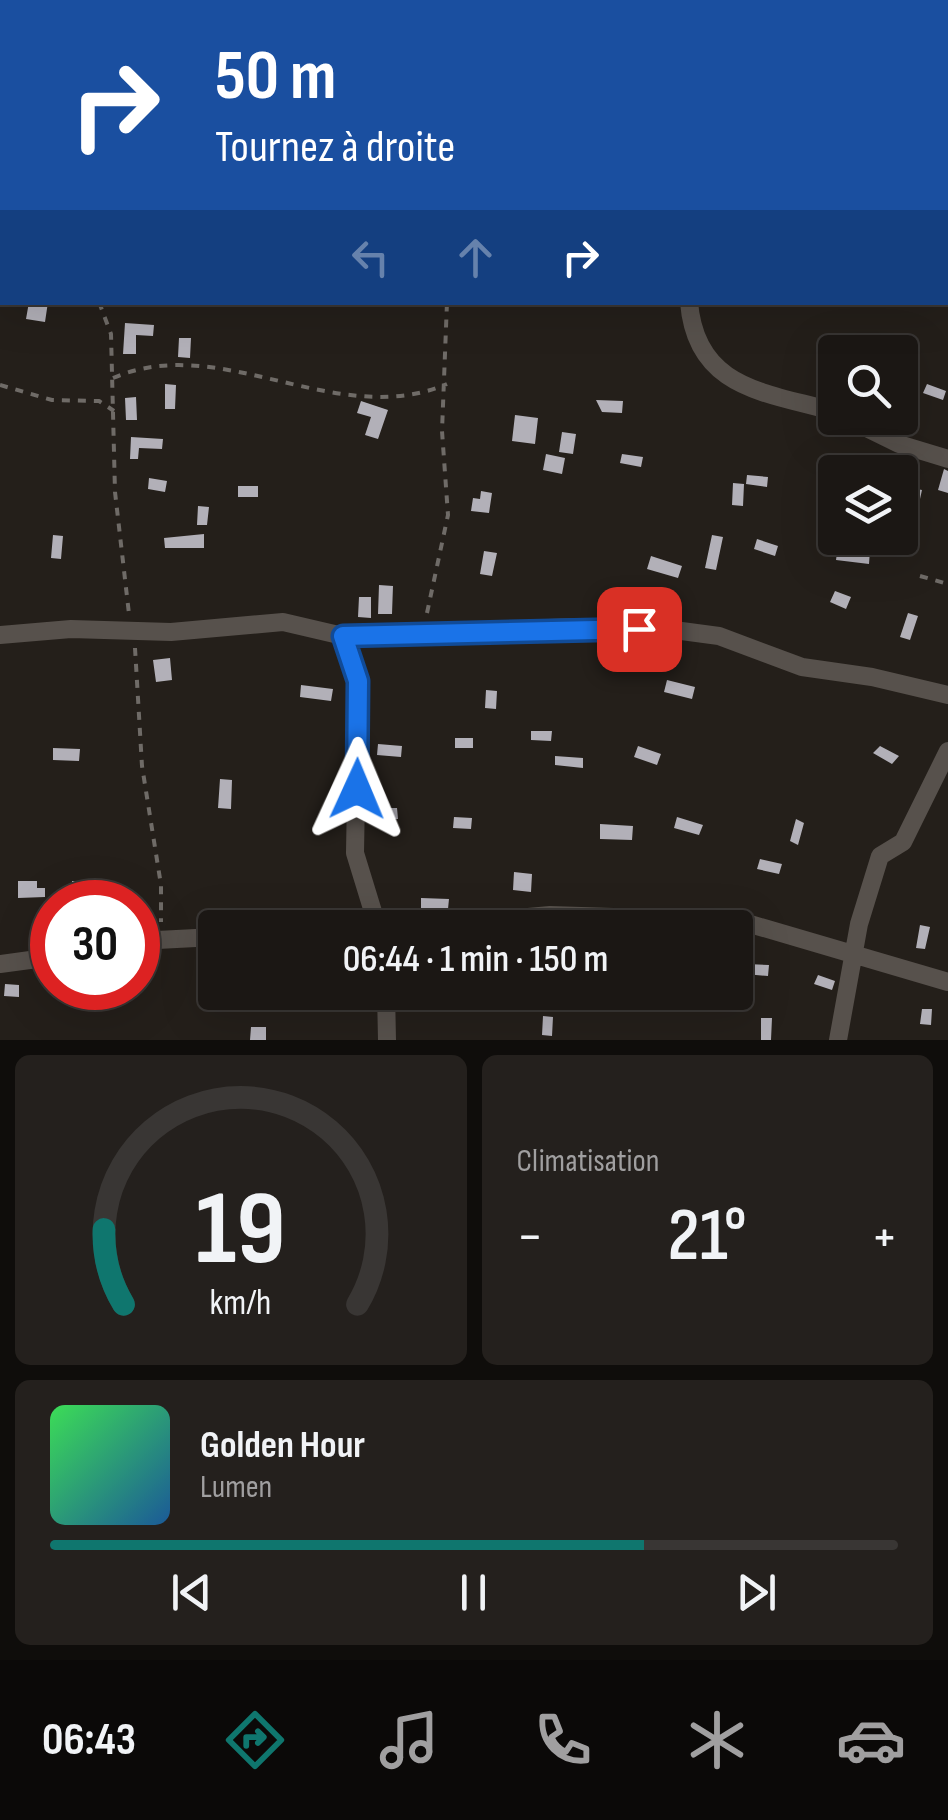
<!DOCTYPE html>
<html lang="fr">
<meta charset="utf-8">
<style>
:root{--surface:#1b1714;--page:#24201d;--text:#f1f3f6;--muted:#a09fa0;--line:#393634;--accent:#0f766e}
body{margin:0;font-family:"Sofia Sans Condensed",sans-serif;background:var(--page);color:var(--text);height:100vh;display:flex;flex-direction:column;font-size:38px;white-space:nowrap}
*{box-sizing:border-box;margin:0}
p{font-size:32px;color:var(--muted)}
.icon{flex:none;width:55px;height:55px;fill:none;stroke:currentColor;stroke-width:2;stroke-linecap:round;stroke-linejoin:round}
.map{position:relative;height:1040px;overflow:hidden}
.panel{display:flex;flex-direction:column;gap:15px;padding:15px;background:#0f0d0b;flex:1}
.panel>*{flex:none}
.hud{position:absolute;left:0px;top:0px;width:950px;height:305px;box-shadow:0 10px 40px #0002,0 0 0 2px var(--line);background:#1a4fa0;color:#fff;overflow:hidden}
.controls{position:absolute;left:818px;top:335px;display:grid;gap:20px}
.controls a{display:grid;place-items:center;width:100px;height:100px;border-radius:10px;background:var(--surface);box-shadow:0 10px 40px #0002,0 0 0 2px var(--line);font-size:50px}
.speed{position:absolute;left:30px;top:880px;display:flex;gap:20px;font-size:50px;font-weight:700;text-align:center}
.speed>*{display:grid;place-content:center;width:130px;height:130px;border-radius:50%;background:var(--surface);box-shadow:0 10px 40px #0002,0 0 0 2px var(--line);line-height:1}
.speed .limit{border:15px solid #d22;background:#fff;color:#111}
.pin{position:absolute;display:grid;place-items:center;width:85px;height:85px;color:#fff;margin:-42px;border-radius:20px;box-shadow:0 5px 15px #0006}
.me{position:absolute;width:110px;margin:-55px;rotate:1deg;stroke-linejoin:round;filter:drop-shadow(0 0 8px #0008)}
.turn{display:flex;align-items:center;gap:35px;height:210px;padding:0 50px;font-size:45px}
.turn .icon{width:130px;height:130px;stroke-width:2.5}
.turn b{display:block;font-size:70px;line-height:85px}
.lanes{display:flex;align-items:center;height:95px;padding:0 50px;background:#0003;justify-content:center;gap:50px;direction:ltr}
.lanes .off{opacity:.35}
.big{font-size:75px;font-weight:600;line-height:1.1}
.panel .tile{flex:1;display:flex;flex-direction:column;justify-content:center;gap:15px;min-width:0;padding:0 35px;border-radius:15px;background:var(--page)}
.panel .dial{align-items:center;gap:0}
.dial svg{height:260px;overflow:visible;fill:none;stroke:var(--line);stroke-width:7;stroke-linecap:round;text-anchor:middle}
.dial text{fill:var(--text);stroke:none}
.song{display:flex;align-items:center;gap:30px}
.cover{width:120px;height:120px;border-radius:15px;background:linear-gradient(135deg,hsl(130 70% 55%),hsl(210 70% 35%))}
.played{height:10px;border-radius:5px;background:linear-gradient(90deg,var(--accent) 70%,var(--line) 70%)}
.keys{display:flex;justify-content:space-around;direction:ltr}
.heat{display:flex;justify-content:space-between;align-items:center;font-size:55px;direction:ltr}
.panel .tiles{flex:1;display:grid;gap:15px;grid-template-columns:1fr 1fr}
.tile:last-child{grid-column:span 2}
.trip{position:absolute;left:198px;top:910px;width:555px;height:100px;border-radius:10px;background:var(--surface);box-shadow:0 10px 40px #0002,0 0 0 2px var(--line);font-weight:600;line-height:100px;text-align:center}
.dock{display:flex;height:160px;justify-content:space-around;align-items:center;background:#0b0908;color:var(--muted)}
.dock .icon{width:70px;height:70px}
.dock .current{color:var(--accent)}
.dock b{font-size:45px;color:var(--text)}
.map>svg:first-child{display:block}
.building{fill:#b2b0b8}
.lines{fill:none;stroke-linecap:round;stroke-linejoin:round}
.path{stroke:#6f6b67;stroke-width:4;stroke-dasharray:8 8;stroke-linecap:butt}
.street{stroke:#57514c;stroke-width:18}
.route-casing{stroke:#114b97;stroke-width:25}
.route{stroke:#1a73e8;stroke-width:18}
</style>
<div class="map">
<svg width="948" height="1040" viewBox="0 0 948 1040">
<rect width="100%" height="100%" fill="#241f1a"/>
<path class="building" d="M29 302H48L45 322 26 319Z
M125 323 154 325 153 336 136 335V354H123Z
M179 338H191L190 358 178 357Z
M165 384 176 385 175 409H165Z
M927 384 946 391 943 400 923 393Z
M136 397 137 420H126L125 398Z
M596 400 623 401 622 413 602 412Z
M361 401 388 410 378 439 365 435 371 417 357 413Z
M515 415 538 418 535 444 512 441Z
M562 432 576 434 573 454 559 452Z
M131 437 163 439 162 449 139 448 138 459H130Z
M546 454 565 458 562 474 543 470Z
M622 454 643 457 641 467 620 463Z
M944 469 948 471V493L938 490Z
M747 475 768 477 767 487 746 484Z
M149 478 167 481 165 492 148 489Z
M733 483 744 484 743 506 732 505Z
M238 486H258V497H238Z
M901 486 922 490 920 499 900 495Z
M481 491 492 493 489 513 471 511 473 498 480 499Z
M900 500 920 504 918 513 900 510Z
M198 506 209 507 207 525H197Z
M204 534V548H165L164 538Z
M53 535 63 536 61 559 51 558Z
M712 535 723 537 716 570 705 568Z
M757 539 778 546 775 556 754 549Z
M838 546 870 550 869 564 836 560Z
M484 551 497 553 492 576 480 574Z
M651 556 682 566 678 578 647 569Z
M379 585 393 586 392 614H378Z
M835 591 851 597 846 609 830 602Z
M359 597H371V618L358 617Z
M908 613 918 616 910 640 900 637Z
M170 658 172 680 156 682 153 660Z
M667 680 695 687 692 699 664 692Z
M301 685 333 689 331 701 300 697Z
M486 690 497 691 496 709 485 708Z
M531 731H552L551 741 531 740Z
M455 738H473V748H455Z
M378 744 402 746 401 757 377 755Z
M638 746 661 754 657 765 634 757Z
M880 746 899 756 892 764 873 753Z
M53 748 80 749 79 761 53 760Z
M555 756 583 758V768L555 765Z
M220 779 232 780 231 809 218 808Z
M381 808H397L398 819 381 820Z
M454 817 472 818 471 829 453 828Z
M677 817 703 825 699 835 674 828Z
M796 819 804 823 798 845 790 841Z
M600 824 633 826 632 840 600 839Z
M760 859 782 864 779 874 757 869Z
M514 872 532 874 531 892 513 890Z
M18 881H37V888H45V897L18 898Z
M72 881 98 882V894L72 893Z
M421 898 449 899 448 909 421 908Z
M920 925 930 927 925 949 916 948Z
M746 964 769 965 768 976 745 974Z
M818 975 835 981 832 990 814 984Z
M5 984 19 985V997L4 996Z
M684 992H695L694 1011 683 1010Z
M922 1009H932L931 1025 920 1024Z
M543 1016 553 1017 552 1036 542 1035Z
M761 1018H772L771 1040H761Z
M251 1027H266V1040H250Z"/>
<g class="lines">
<path class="path" d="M435 0 436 2
M99 302 111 334 115 492 129 614
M113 378C222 331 336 431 447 384
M0 385 52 400 99 401 114 411
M920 576 948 584
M427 613 448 515 442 431 447 302
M135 648 142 766 161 885V922"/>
<path class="street" d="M388 0 393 2
M0 4 3 0
M689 302C696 390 767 392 835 412
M846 418 899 444 948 459
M0 635 71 629 171 632 283 622 343 636 575 627 674 630 719 636 802 667 872 677 948 695
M343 636 358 681 355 853 378 928
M319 928 361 924 370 928
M407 928 550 915 740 921 948 982
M138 941 215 937
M0 964 52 957
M386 992 387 1040
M838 1040 859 924 880 856 903 842 948 751"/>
</g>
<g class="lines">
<defs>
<path id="route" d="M357 789 358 681 343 636 639 629"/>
</defs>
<use href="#route" class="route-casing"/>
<use href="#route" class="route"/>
</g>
</svg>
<div class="controls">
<a><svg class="icon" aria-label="search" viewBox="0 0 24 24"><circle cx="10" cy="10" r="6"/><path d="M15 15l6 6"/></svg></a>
<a><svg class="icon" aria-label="layers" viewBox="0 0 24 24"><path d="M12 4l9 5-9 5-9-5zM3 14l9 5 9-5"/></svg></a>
</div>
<div class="speed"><div class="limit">30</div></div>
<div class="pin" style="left:639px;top:629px;background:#d93025"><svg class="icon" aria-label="arrive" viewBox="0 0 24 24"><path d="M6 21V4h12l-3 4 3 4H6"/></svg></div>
<svg class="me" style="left:357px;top:789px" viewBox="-20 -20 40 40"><path d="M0-17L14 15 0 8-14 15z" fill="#1a73e8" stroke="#fff" stroke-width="4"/></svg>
<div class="trip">06:44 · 1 min · 150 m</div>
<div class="hud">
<div class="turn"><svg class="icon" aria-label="right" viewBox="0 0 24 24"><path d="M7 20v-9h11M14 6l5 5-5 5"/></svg><div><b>50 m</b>Tournez à droite</div></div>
<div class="lanes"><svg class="icon off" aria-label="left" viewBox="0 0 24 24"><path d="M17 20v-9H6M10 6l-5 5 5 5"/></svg><svg class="icon off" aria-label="ahead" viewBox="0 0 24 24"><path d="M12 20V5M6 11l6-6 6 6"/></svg><svg class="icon" aria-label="right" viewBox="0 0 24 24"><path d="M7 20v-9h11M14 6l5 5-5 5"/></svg></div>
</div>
</div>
<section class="panel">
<div class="tiles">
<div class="tile dial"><svg viewBox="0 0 100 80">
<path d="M14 69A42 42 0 1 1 86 69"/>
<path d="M14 69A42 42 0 0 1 8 46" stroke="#0f766e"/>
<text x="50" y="56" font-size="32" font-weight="700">19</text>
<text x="50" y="72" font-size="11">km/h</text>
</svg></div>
<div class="tile"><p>Climatisation</p>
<div class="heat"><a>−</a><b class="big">21°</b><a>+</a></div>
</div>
<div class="tile">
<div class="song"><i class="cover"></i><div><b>Golden Hour</b><p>Lumen</p></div></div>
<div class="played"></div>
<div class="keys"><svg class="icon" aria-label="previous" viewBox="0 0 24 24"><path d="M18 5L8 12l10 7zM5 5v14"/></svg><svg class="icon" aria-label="pause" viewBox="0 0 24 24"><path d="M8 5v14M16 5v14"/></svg><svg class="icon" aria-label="next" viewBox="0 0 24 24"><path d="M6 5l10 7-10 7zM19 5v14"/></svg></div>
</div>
</div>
</section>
<nav class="dock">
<b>06:43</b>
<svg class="icon current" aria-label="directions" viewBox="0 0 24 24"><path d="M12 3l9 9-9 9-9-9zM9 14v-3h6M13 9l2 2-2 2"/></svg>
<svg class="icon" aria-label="music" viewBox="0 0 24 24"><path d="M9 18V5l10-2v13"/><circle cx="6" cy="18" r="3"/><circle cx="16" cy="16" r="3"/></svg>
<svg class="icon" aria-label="phone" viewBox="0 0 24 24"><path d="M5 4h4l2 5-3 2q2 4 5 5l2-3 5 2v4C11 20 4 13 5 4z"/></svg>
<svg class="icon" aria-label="climate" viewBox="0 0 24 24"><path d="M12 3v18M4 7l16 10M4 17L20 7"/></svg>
<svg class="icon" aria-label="car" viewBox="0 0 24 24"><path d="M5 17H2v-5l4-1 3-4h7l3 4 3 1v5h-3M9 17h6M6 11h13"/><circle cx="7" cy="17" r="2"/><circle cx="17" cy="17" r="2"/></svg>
</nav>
